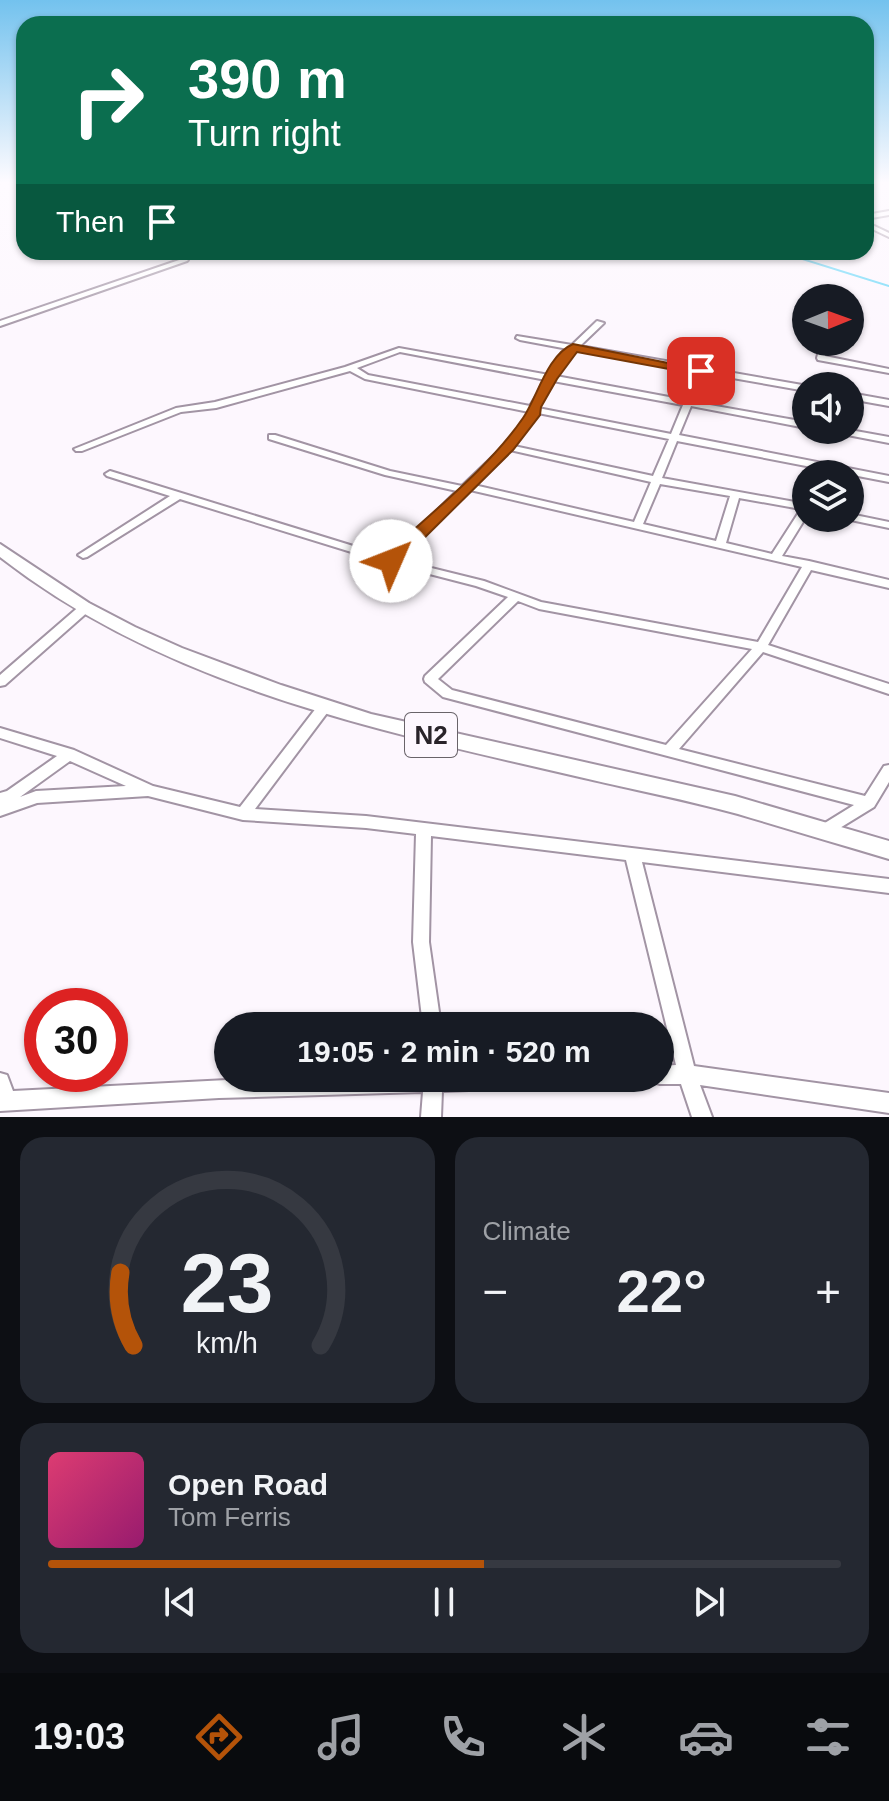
<!DOCTYPE html>
<meta charset="utf-8">
<style>
:root{--surface:#171b24;--page:#242831;--text:#f1f3f6;--muted:#9ea1a6;--line:#363941;--accent:#b45309}
body{margin:0;font-family:Helvetica,sans-serif;background:var(--page);color:var(--text);height:100vh;display:flex;flex-direction:column;font-size:30px;white-space:nowrap}
*{box-sizing:border-box;margin:0}
p{font-size:26px;color:var(--muted)}
.icon{flex:none;width:44px;height:44px;fill:none;stroke:currentColor;stroke-width:2;stroke-linecap:round;stroke-linejoin:round}
.map{position:relative;height:1117px;overflow:hidden}
.details{display:flex;flex-direction:column;gap:20px;padding:20px;background:#0d0f14;flex:1}
.details>*{flex:none}
.banner{position:absolute;left:16px;top:16px;width:858px;height:244px;border-radius:24px;box-shadow:0 2px 6px #0004;background:#0b6e4f;color:#fff;overflow:hidden}
.needle{width:52px;rotate:89deg}
.tools{position:absolute;left:792px;top:284px;display:grid;gap:16px}
.tools a{display:grid;place-items:center;width:72px;height:72px;border-radius:50%;background:var(--surface);box-shadow:0 2px 6px #0004;font-size:40px}
.speed{position:absolute;left:24px;top:988px;display:flex;gap:16px;font-size:40px;font-weight:700;text-align:center}
.speed>*{display:grid;place-content:center;width:104px;height:104px;border-radius:50%;background:var(--surface);box-shadow:0 2px 6px #0004;line-height:1}
.speed .limit{border:12px solid #d22;background:#fff;color:#111}
.pin{position:absolute;display:grid;place-items:center;width:68px;height:68px;color:#fff;margin:-34px;border-radius:16px;box-shadow:0 4px 12px #0006}
.me{position:absolute;width:88px;margin:-44px;rotate:46deg;stroke-linejoin:round;filter:drop-shadow(0 0 6px #0008)}
.turn{display:flex;align-items:center;gap:28px;height:168px;padding:0 40px;font-size:36px}
.turn .icon{width:104px;height:104px;stroke-width:2.5}
.turn b{display:block;font-size:56px;line-height:68px}
.then{display:flex;align-items:center;height:76px;padding:0 40px;background:#0003;gap:16px;font-size:30px}
.big{font-size:60px;font-weight:700;line-height:1.1}
.details .card{flex:1;display:flex;flex-direction:column;justify-content:center;gap:12px;min-width:0;padding:0 28px;border-radius:24px;background:var(--page)}
.details .dial{align-items:center;gap:0}
.dial svg{height:208px;overflow:visible;fill:none;stroke:var(--line);stroke-width:7;stroke-linecap:round;text-anchor:middle}
.dial text{fill:var(--text);stroke:none}
.song{display:flex;align-items:center;gap:24px}
.cover{width:96px;height:96px;border-radius:12px;background:linear-gradient(135deg,hsl(340 70% 55%),hsl(320 70% 35%))}
.played{height:8px;border-radius:4px;background:linear-gradient(90deg,var(--accent) 55%,var(--line) 55%)}
.keys{display:flex;justify-content:space-around;direction:ltr}
.heat{display:flex;justify-content:space-between;align-items:center;font-size:44px;direction:ltr}
.details .tiles{flex:1;display:grid;gap:20px;grid-template-columns:1fr 1fr}
.card:last-child{grid-column:span 2}
.trip{position:absolute;left:214px;top:1012px;width:460px;height:80px;border-radius:40px;background:var(--surface);box-shadow:0 2px 6px #0004;font-weight:700;line-height:80px;text-align:center}
.dock{display:flex;height:128px;justify-content:space-around;align-items:center;background:#090b0e;color:var(--muted)}
.dock .icon{width:56px;height:56px}
.dock .selected{color:var(--accent)}
.dock b{font-size:36px;color:var(--text)}
.map>svg:first-child{display:block}
.lines{fill:none;stroke-linecap:round;stroke-linejoin:round}
.stream{stroke:#65d7f8;stroke-width:2}
.minor-casing{stroke:#a294a4;stroke-width:4}
.highway-casing{stroke:#a294a4;stroke-width:4}
.minor{fill:#fff;fill-rule:evenodd}
.highway{fill:#fff;fill-rule:evenodd}
.route{fill:#b45309;stroke:#753606;stroke-width:2}
.labels{text-anchor:middle;stroke-width:6;stroke-linejoin:round;paint-order:stroke}
.shield{fill:#fdf7fe;stroke:#696369;stroke-width:2}
.shield-label{font-size:26px;font-weight:bold;fill:#292329}
</style>
<div class="map">
<svg width="889" height="1117" viewBox="0 0 889 1117">
<rect width="100%" height="100%" fill="#fdf7fe"/>
<g class="lines">
<path class="stream" d="M780 252 889 286"/>
<defs>
<path id="minor" d="M889 211V215L866 219V215Z
M866 222 889 233V237L866 226Z
M185 258 188 260 187 261 0 326V321Z
M597 321 604 323 580 346 808 386H806V391L704 373 693 402 806 422V428L691 406 679 435 889 476V482L677 441 662 478 806 504V517L782 556 809 561 889 580V588L811 570 768 645 889 684V694L763 652 679 749 865 796 884 766 889 765V782L874 807 830 834 825 836 820 834 817 830 820 826 854 805 443 697 425 682 424 679 425 676 508 597 476 586 387 563 180 499 87 557 83 558 78 555 170 496 107 476 105 474 110 471 389 557 457 491 385 475 269 439V435H275L390 471 462 486 505 445 529 415V412L365 379 350 371 216 408 181 412 82 451H76L74 449 176 408 215 402 345 367 399 348 549 375 568 349 520 340 516 338 517 336 572 345ZM576 350 697 371 685 400 556 376ZM400 352 546 380 530 406 368 375 357 368ZM553 381 683 405 671 434 538 408ZM538 413 669 439 653 476 514 446ZM510 450 651 482 634 522 474 485ZM660 484 730 496 716 541 643 524ZM470 490 802 567 758 642 541 602 484 581 399 560ZM739 498 801 509 772 554 726 543ZM518 601 539 609 752 649 666 745 452 690 438 679Z
M821 342H829L825 356 889 369V373L818 360 817 358Z
M850 393 889 400V406L850 399Z
M832 430H850L889 437V443L837 433Z
M850 514 889 522V528L846 519 845 518H850Z
M86 603 90 604 92 607 90 610 5 685 0 686V675L82 604Z
M325 701 330 703 332 706 330 709 255 809 366 816 889 879V893L642 862 694 1066 889 1093V1113L700 1085 712 1117H692L681 1084H660L653 1082 652 1078H660V1066L676 1065 626 860 431 836 429 942 441 1026H423L413 942 416 834 366 828 243 820 148 796 37 803 0 816V793L7 791 57 756 0 738V728L74 750 153 786 240 807 320 703ZM70 761 126 786 36 791 20 797Z
M0 1073 7 1075 13 1091 268 1078H563L561 1085 554 1087 442 1091 441 1117H421L423 1092 219 1098 0 1111Z"/>
<path id="highway" d="M0 544 89 603 135 627 182 648 281 685 371 714 735 796 889 841V859C839 844 788 829 738 814 687 800 635 790 584 778 382 731 168 688 0 557Z"/>
</defs>
<use href="#minor" class="minor-casing"/>
<use href="#highway" class="highway-casing"/>
<use href="#minor" class="minor"/>
<use href="#highway" class="highway"/>
</g>
<linearGradient id="sky" x2="0" y2="1"><stop stop-color="#73c2ee"/><stop offset="0.54" stop-color="#fefbff"/><stop offset="1" stop-color="#fefbff" stop-opacity="0"/></linearGradient>
<rect width="889" height="338" fill="url(#sky)"/>
<path class="route" d="M573 344 708 371 701 375 577 352 557 379 541 407 540 415 513 450 397 565H384V557C429 514 488 469 523 418 537 398 547 355 573 344Z"/>
<g class="labels">
<rect class="shield" x="405" y="713" width="52" height="44" rx="6"/>
<g class="shield-label">
<text x="431" y="744">N2</text>
</g>
</g>
</svg>
<div class="tools">
<a><svg class="needle" viewBox="-14 -14 28 28"><path d="M0-13l5 13h-10z" fill="#e53935"/><path d="M0 13l5-13h-10z" fill="#9ea1a6"/></svg></a>
<a><svg class="icon" aria-label="sound" viewBox="0 0 24 24"><path d="M4 9h4l5-4v14l-5-4H4zM17 9q2 3 0 6"/></svg></a>
<a><svg class="icon" aria-label="layers" viewBox="0 0 24 24"><path d="M12 4l9 5-9 5-9-5zM3 14l9 5 9-5"/></svg></a>
</div>
<div class="speed"><div class="limit">30</div></div>
<div class="pin" style="left:701px;top:371px;background:#d93025"><svg class="icon" aria-label="arrive" viewBox="0 0 24 24"><path d="M6 21V4h12l-3 4 3 4H6"/></svg></div>
<svg class="me" style="left:391px;top:561px" viewBox="-20 -20 40 40"><circle r="19" fill="#fff"/><path d="M0-13L10 11 0 6-10 11z" fill="#b45309"/></svg>
<div class="trip">19:05 · 2 min · 520 m</div>
<div class="banner">
<div class="turn"><svg class="icon" aria-label="right" viewBox="0 0 24 24"><path d="M7 20v-9h11M14 6l5 5-5 5"/></svg><div><b>390 m</b>Turn right</div></div>
<div class="then">Then<svg class="icon" aria-label="arrive" viewBox="0 0 24 24"><path d="M6 21V4h12l-3 4 3 4H6"/></svg></div>
</div>
</div>
<section class="details">
<div class="tiles">
<div class="card dial"><svg viewBox="0 0 100 80">
<path d="M14 69A42 42 0 1 1 86 69"/>
<path d="M14 69A42 42 0 0 1 9 41" stroke="#b45309"/>
<text x="50" y="56" font-size="32" font-weight="700">23</text>
<text x="50" y="72" font-size="11">km/h</text>
</svg></div>
<div class="card"><p>Climate</p>
<div class="heat"><a>−</a><b class="big">22°</b><a>+</a></div>
</div>
<div class="card">
<div class="song"><i class="cover"></i><div><b>Open Road</b><p>Tom Ferris</p></div></div>
<div class="played"></div>
<div class="keys"><svg class="icon" aria-label="previous" viewBox="0 0 24 24"><path d="M18 5L8 12l10 7zM5 5v14"/></svg><svg class="icon" aria-label="pause" viewBox="0 0 24 24"><path d="M8 5v14M16 5v14"/></svg><svg class="icon" aria-label="next" viewBox="0 0 24 24"><path d="M6 5l10 7-10 7zM19 5v14"/></svg></div>
</div>
</div>
</section>
<nav class="dock">
<b>19:03</b>
<svg class="icon selected" aria-label="directions" viewBox="0 0 24 24"><path d="M12 3l9 9-9 9-9-9zM9 14v-3h6M13 9l2 2-2 2"/></svg>
<svg class="icon" aria-label="music" viewBox="0 0 24 24"><path d="M9 18V5l10-2v13"/><circle cx="6" cy="18" r="3"/><circle cx="16" cy="16" r="3"/></svg>
<svg class="icon" aria-label="phone" viewBox="0 0 24 24"><path d="M5 4h4l2 5-3 2q2 4 5 5l2-3 5 2v4C11 20 4 13 5 4z"/></svg>
<svg class="icon" aria-label="climate" viewBox="0 0 24 24"><path d="M12 3v18M4 7l16 10M4 17L20 7"/></svg>
<svg class="icon" aria-label="car" viewBox="0 0 24 24"><path d="M5 17H2v-5l4-1 3-4h7l3 4 3 1v5h-3M9 17h6M6 11h13"/><circle cx="7" cy="17" r="2"/><circle cx="17" cy="17" r="2"/></svg>
<svg class="icon" aria-label="filters" viewBox="0 0 24 24"><path d="M4 7h16M4 17h16"/><circle cx="9" cy="7" r="2"/><circle cx="15" cy="17" r="2"/></svg>
</nav>
